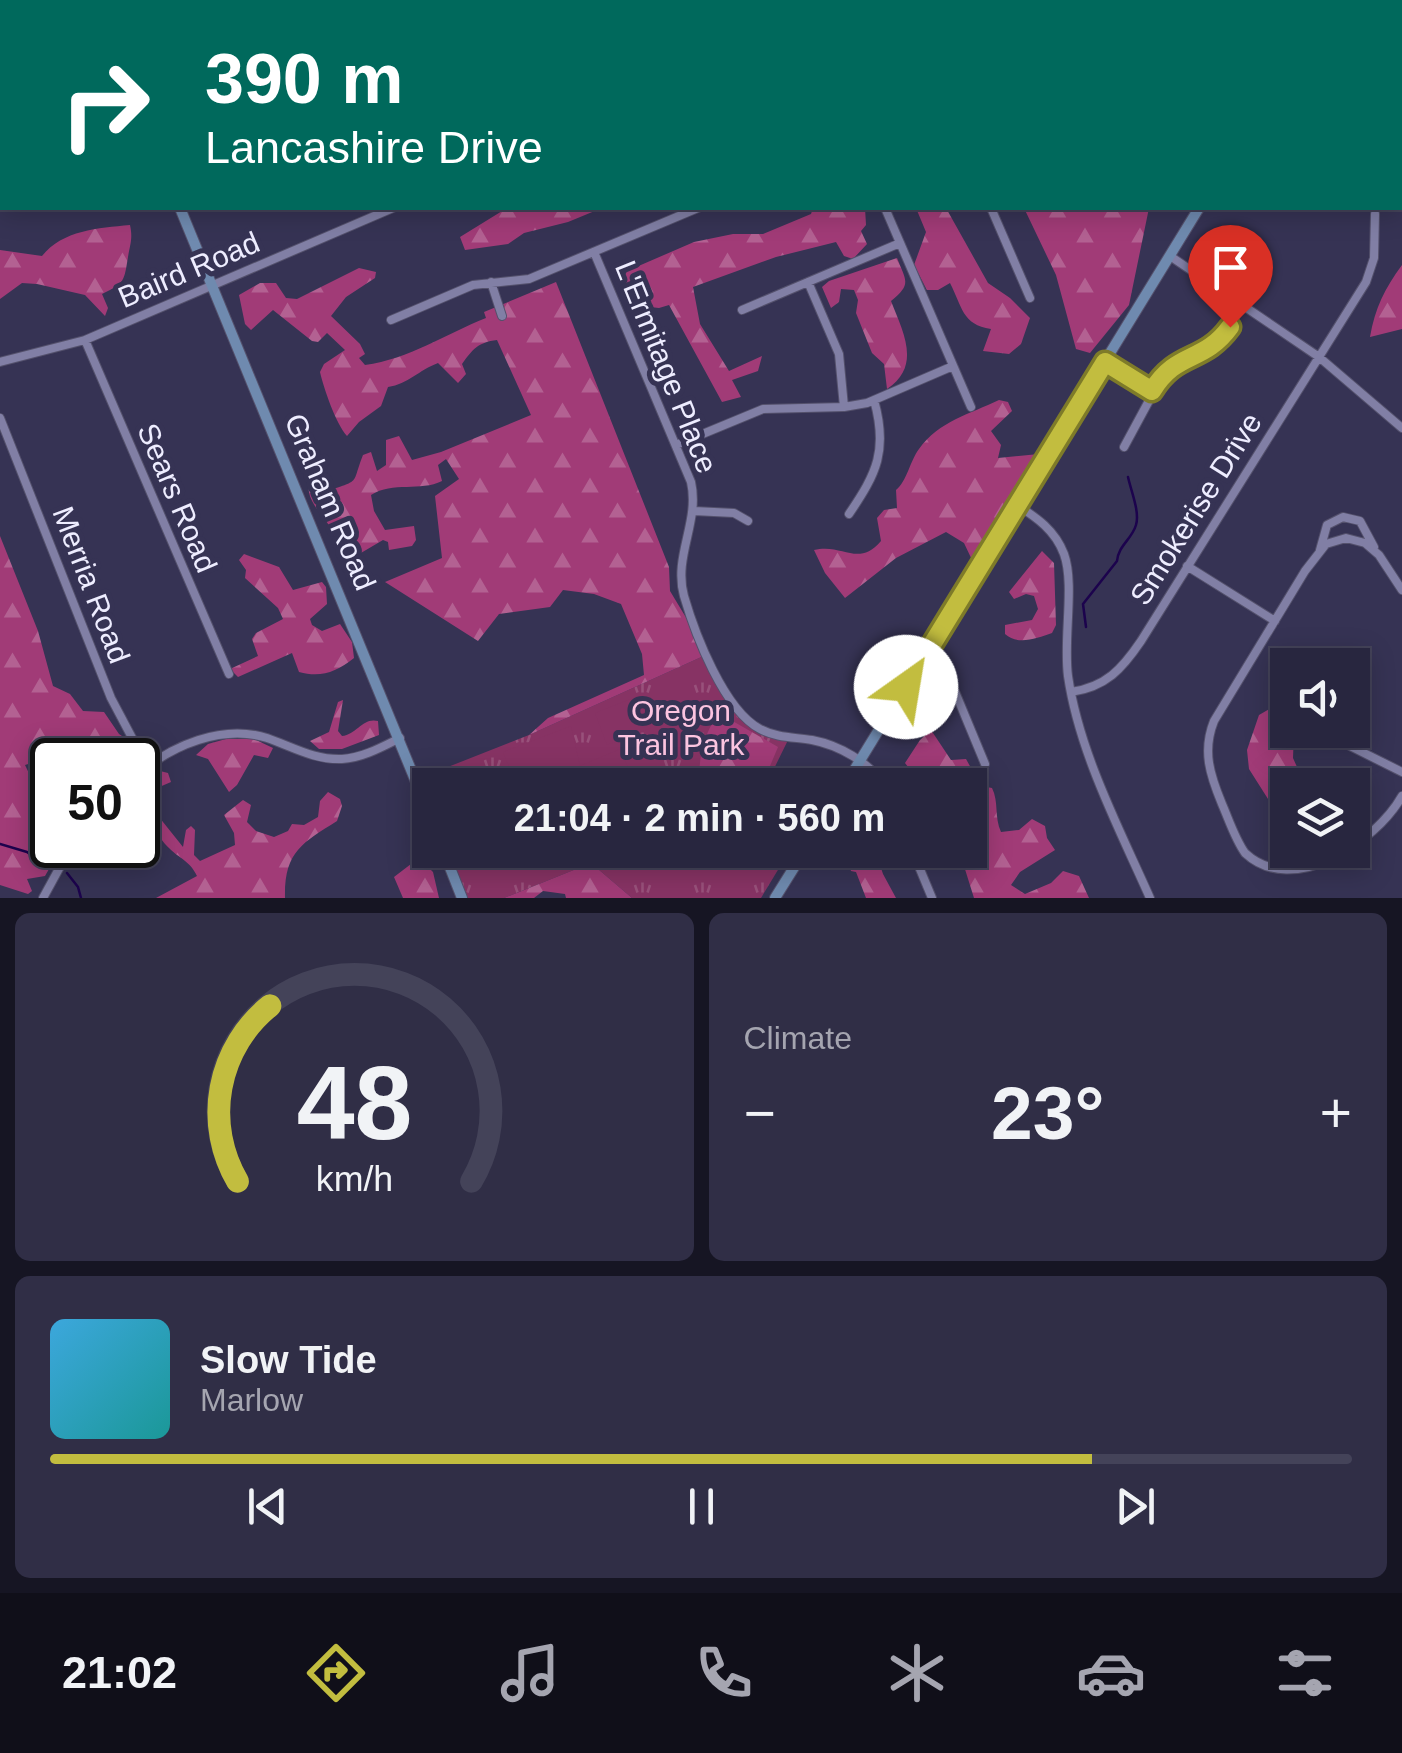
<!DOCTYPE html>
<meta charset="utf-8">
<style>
:root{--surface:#28263f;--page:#302e46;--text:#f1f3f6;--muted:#a5a5b0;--line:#444359;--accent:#c2bd3f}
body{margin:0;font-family:Helvetica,sans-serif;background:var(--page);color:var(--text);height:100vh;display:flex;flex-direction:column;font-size:38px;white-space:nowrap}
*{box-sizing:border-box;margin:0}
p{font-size:32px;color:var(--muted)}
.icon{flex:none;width:55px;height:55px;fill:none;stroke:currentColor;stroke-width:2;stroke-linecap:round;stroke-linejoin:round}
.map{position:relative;height:898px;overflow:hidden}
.side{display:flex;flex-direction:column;gap:15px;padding:15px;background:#161523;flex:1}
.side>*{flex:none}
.guide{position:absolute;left:0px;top:0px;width:1402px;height:210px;box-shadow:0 5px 25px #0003,0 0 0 2px var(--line);background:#00695c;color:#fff;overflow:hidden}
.controls{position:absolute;left:1270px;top:648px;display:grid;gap:20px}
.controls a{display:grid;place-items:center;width:100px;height:100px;border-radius:0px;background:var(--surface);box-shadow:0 5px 25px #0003,0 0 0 2px var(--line);font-size:50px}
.speed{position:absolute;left:30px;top:738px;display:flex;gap:20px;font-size:50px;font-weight:700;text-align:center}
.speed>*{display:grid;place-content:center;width:130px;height:130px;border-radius:50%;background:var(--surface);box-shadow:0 5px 25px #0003,0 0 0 2px var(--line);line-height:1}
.speed .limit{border:5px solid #111;border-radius:15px;background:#fff;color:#111}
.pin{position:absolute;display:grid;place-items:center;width:85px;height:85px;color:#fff;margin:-102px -42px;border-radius:50% 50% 50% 0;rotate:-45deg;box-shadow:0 0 10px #0007}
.pin .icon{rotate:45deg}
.me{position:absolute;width:110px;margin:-55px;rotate:32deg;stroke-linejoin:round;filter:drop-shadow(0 0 8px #0008)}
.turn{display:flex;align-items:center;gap:35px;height:210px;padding:0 40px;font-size:45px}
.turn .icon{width:130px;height:130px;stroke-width:2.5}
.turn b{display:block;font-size:70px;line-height:85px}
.big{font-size:75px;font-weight:700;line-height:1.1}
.side .card{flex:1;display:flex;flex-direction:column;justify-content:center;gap:15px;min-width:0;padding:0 35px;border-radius:15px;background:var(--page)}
.side .dial{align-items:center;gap:0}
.dial svg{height:260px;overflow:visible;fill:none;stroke:var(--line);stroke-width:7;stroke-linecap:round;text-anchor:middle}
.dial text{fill:var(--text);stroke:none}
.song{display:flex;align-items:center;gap:30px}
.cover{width:120px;height:120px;border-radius:15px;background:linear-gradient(135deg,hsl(200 70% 55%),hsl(180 70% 35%))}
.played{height:10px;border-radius:5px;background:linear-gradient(90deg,var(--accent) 80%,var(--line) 80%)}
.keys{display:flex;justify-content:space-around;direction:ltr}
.heat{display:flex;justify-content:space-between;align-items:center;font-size:55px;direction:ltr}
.side .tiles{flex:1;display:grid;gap:15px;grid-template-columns:1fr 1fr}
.card:last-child{grid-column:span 2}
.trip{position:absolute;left:412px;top:768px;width:575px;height:100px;border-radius:0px;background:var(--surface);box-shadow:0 5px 25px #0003,0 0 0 2px var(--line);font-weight:700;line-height:100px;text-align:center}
.tabs{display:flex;height:160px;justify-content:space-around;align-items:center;background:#100f19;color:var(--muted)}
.tabs .icon{width:70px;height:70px}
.tabs .current{color:var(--accent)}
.tabs b{font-size:45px;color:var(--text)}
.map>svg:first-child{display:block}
.grass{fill:url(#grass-tufts)}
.forest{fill:url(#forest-firs)}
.pitch{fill:#873364}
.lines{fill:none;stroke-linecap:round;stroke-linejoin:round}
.stream{stroke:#1c034d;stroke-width:2.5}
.minor-casing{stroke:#54516c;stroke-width:10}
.secondary-casing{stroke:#54516c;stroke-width:12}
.minor{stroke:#817fa5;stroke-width:8}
.secondary{stroke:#6f8aaf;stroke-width:10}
.route-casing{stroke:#7e7b29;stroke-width:25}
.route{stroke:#c2bd3f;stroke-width:18}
.labels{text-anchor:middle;stroke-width:10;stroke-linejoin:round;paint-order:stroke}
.street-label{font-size:30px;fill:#eeedff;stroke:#363354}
.park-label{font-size:30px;fill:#fcc4e0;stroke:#363354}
</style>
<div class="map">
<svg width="1402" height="898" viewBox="0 0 1402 898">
<defs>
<pattern id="grass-tufts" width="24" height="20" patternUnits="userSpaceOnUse" patternTransform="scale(2.5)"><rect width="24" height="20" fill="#873364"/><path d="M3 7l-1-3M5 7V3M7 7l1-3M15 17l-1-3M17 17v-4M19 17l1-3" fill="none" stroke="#98517b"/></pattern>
<pattern id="forest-firs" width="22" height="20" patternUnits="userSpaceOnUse" patternTransform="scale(2.5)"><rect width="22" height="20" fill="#a13b77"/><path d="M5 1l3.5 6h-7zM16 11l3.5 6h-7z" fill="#b36192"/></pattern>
</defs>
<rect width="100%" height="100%" fill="#363354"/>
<path class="grass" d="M708 654C730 707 736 716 789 738L766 785H430V804L420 778 529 735Z
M448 850H790L761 898H632L591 863 504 898H467Z"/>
<path class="forest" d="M507 208H602L568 222 524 233 508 244 465 250 460 237Z
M813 208H865L866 225 861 231 867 244 853 259 844 256 836 242 776 257 693 287 700 324 729 371 762 356 758 371 732 380 741 397 722 402 669 305 659 308 633 305 624 277 627 271 694 242 733 234H763L811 214Z
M916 208H946L988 283 1010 298 1030 318 1021 344 1009 354 983 351 991 329C962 325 962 306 950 283L938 290H927L914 265 926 232Z
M1024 208H1149L1129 305 1090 353 1076 349 1056 275Z
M130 225C133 239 130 244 128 257 124 281 125 283 102 294L108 308 105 316 85 295 37 284 22 283 0 299V250L42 256C63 230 98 228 130 225Z
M897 258C906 281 912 284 891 301 903 332 922 366 887 389L884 364 872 353 856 313 858 300 854 290 841 289 839 302 831 308 822 287 829 281Z
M1402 265V329L1370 337C1375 308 1385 288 1402 265Z
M359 268 376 272 375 278 346 297 331 316 360 344 365 354 359 358 365 365C409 359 446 334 486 318L484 312 556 282 669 567 670 591 708 654 529 735 548 718 644 675 642 654 621 604 594 594 563 590 550 607 499 614 478 641 385 582 442 558 435 496 459 479 446 459 438 465 442 481C420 492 393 481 371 495L374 511 385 530 414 526 416 540 412 546 389 550 388 542 383 540 349 560 345 541 336 539C329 517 302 503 310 478L318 473 328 491C362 479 351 485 363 455L371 452 377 471 386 465V440L399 436 412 460 441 452 531 415 497 340C478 342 472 350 462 364L466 374 458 383 438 363C419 370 408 384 388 387L381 406 359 422 347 436C336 424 324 389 320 372L324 364 345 350 327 333 318 342 312 341 273 310 251 330 245 324 239 295 260 283H276L286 298 297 299Z
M999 400 1008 402 1012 411 991 431 1001 445 998 458 1039 454 973 562 964 543 946 532 896 558 845 598 825 573 814 550C843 543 858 568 881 541L877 518 884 510 897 508 896 490C907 481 910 461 919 449 939 421 970 414 999 400Z
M0 536 38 631 53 686 70 694 83 711 104 712 119 734 128 740 133 760H118L115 751 104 760H92L104 746 98 742 25 765 49 815 45 841 58 846 57 855 45 876 27 879 32 891 28 894 0 885Z
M1042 551 1054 563 1056 625 1052 633C1037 638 1018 646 1005 634V625L1032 620 1038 609 1034 596 1026 594 1014 599 1009 592Z
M244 554 279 567 293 590 322 582 326 587 327 604 310 619 312 625 322 631 340 624 352 642 354 658C336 672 321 678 299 672L292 653 238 677 230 669 258 656 252 639 256 633 283 619 278 608 245 578 246 570 239 560Z
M1287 680 1288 730H1294L1293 758 1305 785H1288L1287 829 1249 769 1247 750 1259 715 1283 701Z
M343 700 338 731 342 736C357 734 363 717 378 721L379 735 342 749H319L310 741 329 732 338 702Z
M729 719 778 747 762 785H699C699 763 701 743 712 724Z
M931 730 951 760 966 759 981 786 992 788C999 802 994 817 1001 832L1019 830 1032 819 1045 826 1047 838 1055 850 1020 872 1011 885 1025 894 1051 883 1063 871 1079 876 1089 898H974L959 850H970V785H922L905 763 920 740Z
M226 739H254L273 748 268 758 254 755 237 785 229 792 208 759 196 755 208 744Z
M160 771 168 773 171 782 157 788 151 796 159 817 183 847 186 830 191 826 195 830 194 855 200 861 235 845 234 833 224 815 243 800 251 805 247 822 256 831 274 837 288 831 292 824 304 825 318 817 320 801 328 792 340 799 342 806 337 821C302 843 284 852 285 898H156L197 876C190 861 180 859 169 848 157 837 136 800 139 785Z
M845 850H875L883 874 896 898H866L856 872 851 871Z
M424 863 433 872 439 898H403L394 877 411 864Z
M591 863 632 898H566L565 894 543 891 534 898H504Z"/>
<path class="pitch" d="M638 696 651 728 607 745 595 713Z
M571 726 580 766 620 749 636 785H516L503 752Z"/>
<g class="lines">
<path class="stream" d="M1086 627 1083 604 1117 561C1118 546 1132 539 1136 525 1140 512 1131 491 1128 477
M0 844 27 852 45 865
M67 873 78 887 81 898"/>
<defs>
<path id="minor" d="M858 0 859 2
M1012 0 1014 2
M273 2 279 0
M672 2 678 0
M877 2 882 0
M1156 2 1158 0
M0 72 2 71
M0 205 2 204
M885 208 971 407
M991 208 1030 298
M594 252 691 482C700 522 673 556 684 596 695 634 724 710 760 729 777 738 794 737 812 740 838 745 870 762 883 785
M1170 256 1319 357 1402 428
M491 282 502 316
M808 282 839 354 844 407
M742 310 900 243
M391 320 473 285 529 279 698 208
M85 340 229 674
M0 362 85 340 393 208
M1105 363 1152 391
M0 418 111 698 147 766
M676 445 763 409 844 407 867 403 953 366
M1124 447 1164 373 1175 363 1207 351 1218 343 1244 303
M1017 505C1037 518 1055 530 1064 554 1075 584 1063 639 1068 676 1079 752 1119 828 1150 898
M694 511 734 513 748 521
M849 514C877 473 888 450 874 400
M1320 550 1327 525 1343 517 1360 521 1374 547
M1187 566 1275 621
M1402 590 1379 555 1365 543 1346 538 1326 544 1305 571 1214 721C1202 751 1210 775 1222 804 1229 820 1235 839 1245 853 1293 898 1376 842 1402 796
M925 657 951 682 985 764
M1071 692C1106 687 1122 669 1141 641L1366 282 1374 258 1375 214
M1335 731 1350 746 1402 772
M138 775C171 745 223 724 267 738 293 747 314 760 342 759 362 758 382 747 400 738
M912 850 932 898
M43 898 72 845"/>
<path id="secondary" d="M94 0 95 2
M1307 2 1308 0
M180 208 430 816
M845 785 1199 208
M443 850 462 898
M775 898 805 850"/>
</defs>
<use href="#minor" class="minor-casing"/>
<use href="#secondary" class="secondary-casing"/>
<use href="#minor" class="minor"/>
<use href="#secondary" class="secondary"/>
</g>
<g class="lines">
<defs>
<path id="route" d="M906 687 1105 362 1152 391C1177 350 1203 364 1230 327"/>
</defs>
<use href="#route" class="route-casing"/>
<use href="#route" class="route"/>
</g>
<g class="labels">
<g class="street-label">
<text transform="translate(189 270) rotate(-23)" y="10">Baird Road</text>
<text transform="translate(666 367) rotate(68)" y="10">L'Ermitage Place</text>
<text transform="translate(177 498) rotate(67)" y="10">Sears Road</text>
<text transform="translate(330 502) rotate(67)" y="10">Graham Road</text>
<text transform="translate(1196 509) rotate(-58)" y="10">Smokerise Drive</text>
<text transform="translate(91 585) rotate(69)" y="10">Merria Road</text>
</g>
<g class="park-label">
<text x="681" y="721">Oregon<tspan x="681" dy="34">Trail Park</tspan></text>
</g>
</g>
</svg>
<div class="controls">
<a><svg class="icon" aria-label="sound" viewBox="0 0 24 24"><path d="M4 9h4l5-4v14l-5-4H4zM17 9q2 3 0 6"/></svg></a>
<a><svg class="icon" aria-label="layers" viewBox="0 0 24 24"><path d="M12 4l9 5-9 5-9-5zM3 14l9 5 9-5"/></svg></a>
</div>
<div class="speed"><div class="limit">50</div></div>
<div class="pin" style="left:1230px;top:327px;background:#d93025"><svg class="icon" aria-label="arrive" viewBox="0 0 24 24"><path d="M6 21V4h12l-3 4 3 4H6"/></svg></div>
<svg class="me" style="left:906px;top:687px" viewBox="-20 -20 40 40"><circle r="19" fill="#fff"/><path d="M0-13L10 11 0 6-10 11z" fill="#c2bd3f"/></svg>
<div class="trip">21:04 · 2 min · 560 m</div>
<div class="guide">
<div class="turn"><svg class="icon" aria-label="right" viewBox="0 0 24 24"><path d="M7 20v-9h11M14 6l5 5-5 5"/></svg><div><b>390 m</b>Lancashire Drive</div></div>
</div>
</div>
<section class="side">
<div class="tiles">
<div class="card dial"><svg viewBox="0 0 100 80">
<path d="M14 69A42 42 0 1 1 86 69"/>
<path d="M14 69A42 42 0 0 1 24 15" stroke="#c2bd3f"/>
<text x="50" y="56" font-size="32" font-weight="700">48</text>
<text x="50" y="72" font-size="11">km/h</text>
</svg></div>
<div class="card"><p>Climate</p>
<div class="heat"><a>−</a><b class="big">23°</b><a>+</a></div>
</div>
<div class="card">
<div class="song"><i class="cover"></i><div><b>Slow Tide</b><p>Marlow</p></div></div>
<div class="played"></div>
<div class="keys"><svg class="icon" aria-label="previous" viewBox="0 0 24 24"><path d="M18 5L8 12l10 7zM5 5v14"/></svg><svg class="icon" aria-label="pause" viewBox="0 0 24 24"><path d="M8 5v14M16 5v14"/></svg><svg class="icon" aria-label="next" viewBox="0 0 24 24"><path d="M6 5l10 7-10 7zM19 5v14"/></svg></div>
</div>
</div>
</section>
<nav class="tabs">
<b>21:02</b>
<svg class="icon current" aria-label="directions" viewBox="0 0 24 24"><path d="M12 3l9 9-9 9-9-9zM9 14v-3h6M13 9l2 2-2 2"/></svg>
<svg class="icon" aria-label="music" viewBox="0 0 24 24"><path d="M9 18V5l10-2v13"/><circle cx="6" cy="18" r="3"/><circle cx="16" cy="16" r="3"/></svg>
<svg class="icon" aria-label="phone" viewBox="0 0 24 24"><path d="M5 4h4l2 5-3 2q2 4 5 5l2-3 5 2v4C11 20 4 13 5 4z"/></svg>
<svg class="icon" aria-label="climate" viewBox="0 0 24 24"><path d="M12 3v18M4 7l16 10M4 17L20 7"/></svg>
<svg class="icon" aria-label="car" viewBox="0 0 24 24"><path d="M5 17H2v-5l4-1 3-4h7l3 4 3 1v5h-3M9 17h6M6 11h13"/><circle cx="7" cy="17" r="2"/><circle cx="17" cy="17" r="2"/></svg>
<svg class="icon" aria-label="filters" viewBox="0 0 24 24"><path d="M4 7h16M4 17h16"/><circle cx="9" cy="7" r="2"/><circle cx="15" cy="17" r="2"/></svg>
</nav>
